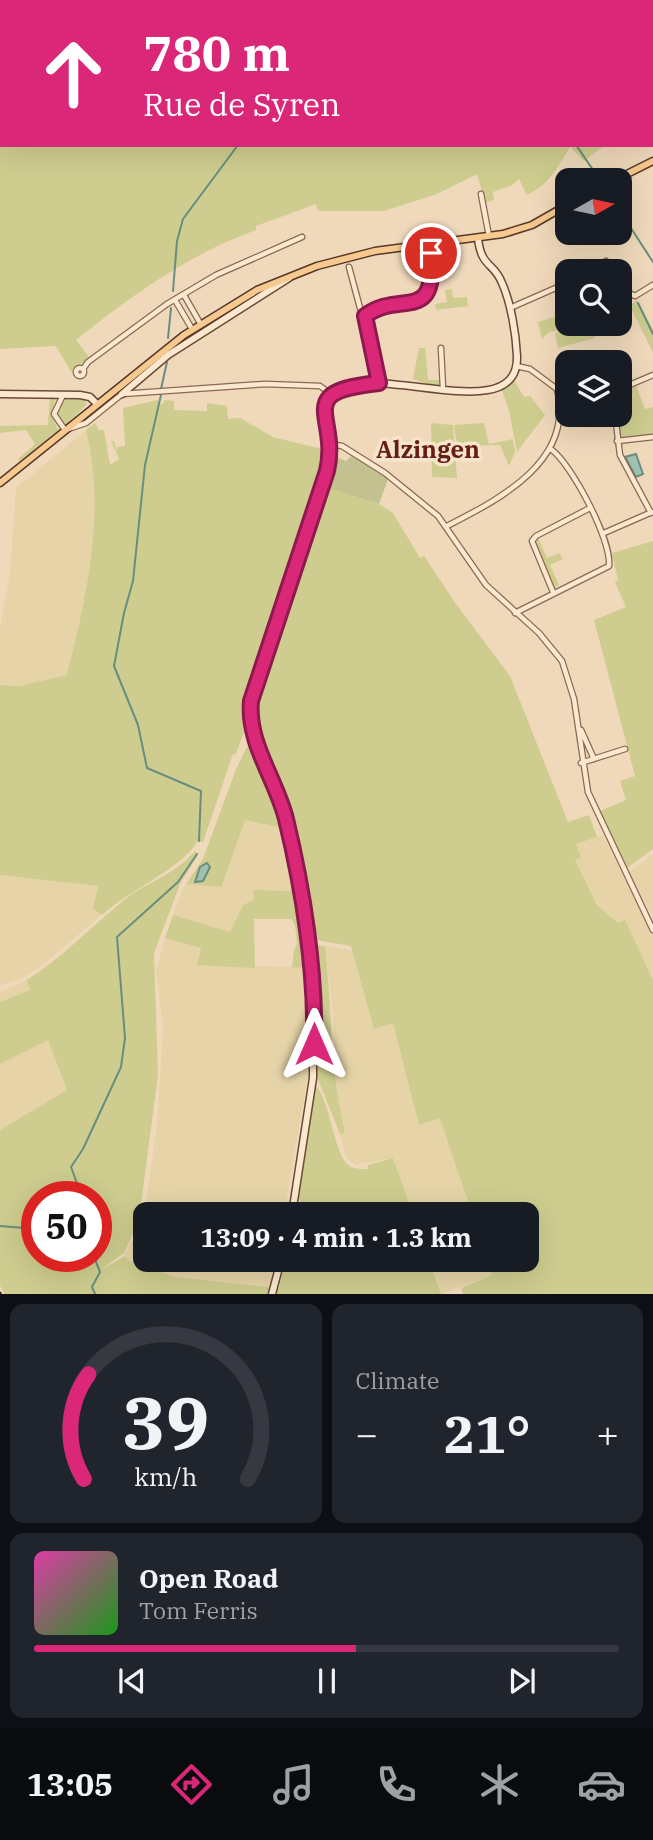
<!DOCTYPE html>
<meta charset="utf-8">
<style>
:root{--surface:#171b24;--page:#20242c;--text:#f1f3f6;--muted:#9ea1a6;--line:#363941;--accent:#db2777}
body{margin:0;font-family:"IBM Plex Serif",serif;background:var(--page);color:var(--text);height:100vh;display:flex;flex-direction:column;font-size:26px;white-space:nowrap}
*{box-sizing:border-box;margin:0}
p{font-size:23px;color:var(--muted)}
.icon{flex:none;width:38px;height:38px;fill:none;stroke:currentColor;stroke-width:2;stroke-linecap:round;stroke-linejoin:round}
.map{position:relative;height:1294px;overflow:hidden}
.panel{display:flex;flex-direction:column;gap:10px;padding:10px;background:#0d0f14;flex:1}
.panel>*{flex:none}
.hud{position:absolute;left:0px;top:0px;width:654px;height:147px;box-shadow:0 7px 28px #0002;background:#db2777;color:#fff;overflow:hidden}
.needle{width:46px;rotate:81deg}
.tools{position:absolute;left:555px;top:168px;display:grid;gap:14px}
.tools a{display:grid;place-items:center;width:77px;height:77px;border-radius:14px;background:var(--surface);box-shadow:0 7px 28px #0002;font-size:35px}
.speed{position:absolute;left:21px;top:1181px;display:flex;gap:14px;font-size:35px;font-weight:700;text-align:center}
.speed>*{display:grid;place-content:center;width:91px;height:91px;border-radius:50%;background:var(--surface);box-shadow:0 7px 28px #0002;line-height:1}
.speed .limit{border:10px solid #d22;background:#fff;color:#111}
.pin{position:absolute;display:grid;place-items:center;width:60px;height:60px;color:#fff;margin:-30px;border:4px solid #fff;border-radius:50%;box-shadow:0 2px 7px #0007}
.me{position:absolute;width:77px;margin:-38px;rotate:0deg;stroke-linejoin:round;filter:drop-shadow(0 0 5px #0008)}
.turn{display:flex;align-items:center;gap:24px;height:147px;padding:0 28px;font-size:32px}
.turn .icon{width:91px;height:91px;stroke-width:2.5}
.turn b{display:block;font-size:49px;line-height:60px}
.big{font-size:52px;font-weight:800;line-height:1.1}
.panel .tile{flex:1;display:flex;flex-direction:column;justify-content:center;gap:10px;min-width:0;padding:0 24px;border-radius:14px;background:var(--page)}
.panel .dial{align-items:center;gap:0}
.dial svg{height:182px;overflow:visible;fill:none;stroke:var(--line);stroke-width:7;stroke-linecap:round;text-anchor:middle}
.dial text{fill:var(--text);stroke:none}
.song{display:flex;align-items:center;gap:21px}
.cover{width:84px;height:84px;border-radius:10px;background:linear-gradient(135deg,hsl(320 70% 55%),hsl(120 70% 35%))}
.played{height:7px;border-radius:4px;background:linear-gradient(90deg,var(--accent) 55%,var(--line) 55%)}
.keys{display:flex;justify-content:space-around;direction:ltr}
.heat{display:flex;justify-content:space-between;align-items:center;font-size:38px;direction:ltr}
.panel .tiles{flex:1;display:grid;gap:10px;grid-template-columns:1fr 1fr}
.tile:last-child{grid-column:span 2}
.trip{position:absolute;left:133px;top:1202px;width:406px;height:70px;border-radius:14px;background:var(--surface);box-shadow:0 7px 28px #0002;font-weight:800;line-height:70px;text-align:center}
.tab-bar{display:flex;height:112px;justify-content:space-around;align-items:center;background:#090b0e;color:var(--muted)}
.tab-bar .icon{width:49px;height:49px}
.tab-bar .current{color:var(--accent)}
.tab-bar b{font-size:32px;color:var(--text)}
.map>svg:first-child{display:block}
.farmland{fill:#e6d4a8}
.green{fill:#cecd8f;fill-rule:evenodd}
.cemetery{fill:#c2c18f}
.water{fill:#a0c0b2;stroke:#678e7f;stroke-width:2}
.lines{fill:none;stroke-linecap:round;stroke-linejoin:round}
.stream{stroke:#678e7f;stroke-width:2}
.river{stroke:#a0c0b2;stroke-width:9}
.street-casing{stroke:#886954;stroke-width:7}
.secondary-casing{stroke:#694a38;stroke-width:9}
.primary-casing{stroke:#553829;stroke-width:9}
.street{stroke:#fbe8ce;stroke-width:4.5}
.secondary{stroke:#fbe8ce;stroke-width:6}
.primary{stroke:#f7c98f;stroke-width:6}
.rail{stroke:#36241a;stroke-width:2;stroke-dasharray:12 12;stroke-linecap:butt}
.route-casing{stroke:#8e194d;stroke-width:18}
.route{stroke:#db2777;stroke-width:12}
.labels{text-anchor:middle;stroke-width:7;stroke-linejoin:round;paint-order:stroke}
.quarter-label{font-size:24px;font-weight:bold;fill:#651d17;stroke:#f7e5cb}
</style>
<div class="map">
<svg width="653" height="1294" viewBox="0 0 653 1294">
<rect width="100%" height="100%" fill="#f0d9bb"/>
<path class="farmland" d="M86 430 93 463 95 530 89 580 67 676 20 686 0 685V629L10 572 16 488Z
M245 819 283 828 294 891 254 890V901L241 910 230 932 173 915 185 884 223 887Z
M603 835 653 936V980L625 921 618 923 597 905 575 860V844Z
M653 854V916L628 873Z
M0 875 98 886 93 909 102 915 46 962 28 975 0 986Z
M165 938 201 948 197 965 306 967 310 998 309 1069 284 1214H145V1260H276L269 1286 175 1277 128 1261 125 1255 135 1235 147 1197 157 1123 163 1026 156 971Z
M325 946 351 950 393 1023 419 1125 440 1117 472 1214H413L393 1158 355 1165 346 1157 340 1134 345 1132 337 1099 333 1015Z
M27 980 30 990 0 1002V992Z
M48 1039 67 1090 0 1130V1064Z
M429 1260H487L492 1275 441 1294Z"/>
<path class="green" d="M0 0 166 2H2V145H605L584 161 570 147C557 168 550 184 527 195L519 179 512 185 493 192 494 200 485 203 477 174 437 194 384 211H318L316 204 256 226V230C189 254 131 296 76 340L89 357 71 372 56 346 0 349Z
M177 0H653V103V2Z
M452 289 453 298 467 297 468 306 436 310 435 304 447 302 445 290Z
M637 300 653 329V353L630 306Z
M567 313V324H578L575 327 549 332 542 339 538 322Z
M581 324H588L593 335 590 324H599L602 332 596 334 595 338 558 348 555 333 576 329Z
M419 348H425L428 380H442V388L413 379Z
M514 380 524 397 530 396 545 415 517 452 509 410 501 388Z
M636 386 645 409 653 407V434L620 438V393Z
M50 397 56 398 51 413 58 430 20 461 18 459 35 444 26 430 0 433V426L48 425Z
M67 397 83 398 87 404 67 424 61 422 57 413Z
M158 400V404H163L164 400 174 401V410L207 411V403L227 406 228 419 240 418 273 437 326 450 323 469 248 693 244 732 236 754H233L203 842H197C182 868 128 891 102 915L93 909 98 886 0 875V685L20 686 67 675C87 593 106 514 86 430L95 423 99 430H104L110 465 119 459 111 441H114L117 452V447L125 446 123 408Z
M431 423 453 425 457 478 432 477Z
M484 423 489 444 513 439 515 452 509 466 500 445 457 446 454 425Z
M326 487 379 504 393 513 420 558 424 556 456 604 510 676 568 822 589 815 597 837 576 844 581 857 575 860 597 905 618 923 625 920 653 980V1294H463L461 1288 492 1275 487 1260H527V1214H472L440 1118 419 1125 393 1023 374 1029 351 946 310 939C304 901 300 861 291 823 280 777 250 739 256 690Z
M538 537 547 558 559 553 563 559 550 565 559 585 554 588 539 558 542 556 538 547 534 548Z
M653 541V849L626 869 600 811 626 800 620 781 635 776 594 620 626 607 615 582 618 580 612 553Z
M249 743H252L283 828 245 820 222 887 186 884 203 859 236 769Z
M195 851 198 855 180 884 154 953 158 1075 139 1220 124 1253 99 1271 125 1256 129 1261 175 1277 279 1288 285 1260H429L441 1294H5L0 1286V1130L67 1090 48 1040 0 1064V1002L30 990 27 980C63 957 91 927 124 900 148 881 175 875 195 851ZM37 1197H96V1256H37Z
M253 890 294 891 306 967 292 968 294 950 297 944 295 925 291 919H254L255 968 197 965 201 948 165 938 173 915 230 932 243 905 254 900Z
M310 944 325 946C332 1008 330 1072 345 1133L340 1134 316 1074V981Z
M315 1085C332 1102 333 1157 351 1167 356 1169 363 1169 368 1169V1165L393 1158 413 1214H296L301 1201 297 1199Z"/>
<path class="cemetery" d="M351 456 388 479 379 504 326 487 336 457 346 461Z"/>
<path class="water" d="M636 454 643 474 636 477 625 457Z
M207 863 210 867 203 881 195 882 200 867Z"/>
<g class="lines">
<path class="stream" d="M168 2V0
M576 145 600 180
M627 222 653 262
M173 291 177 241 183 219 238 145
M638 303 653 334
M168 338 171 308
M161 389 167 362
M161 395 145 465 133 581 124 613 114 666 138 725 147 768 201 791 199 841
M82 1197 71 1167 83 1149 121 1067 125 1038 117 937 178 882 197 854
M0 1226 37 1229
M95 1294 92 1287 100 1272 96 1262 100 1227 96 1221"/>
<path class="river" d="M145 0 148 2
M629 2 633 0"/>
<defs>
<path id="street" d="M481 194 489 236
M596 233 597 235
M349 267 360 308 365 316 379 383
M588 271 606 261 612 271
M620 284 623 290 635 296 653 285
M184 295 200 323
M175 300 192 329
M510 308 567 283
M365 316C373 310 382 309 392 307 437 298 433 284 430 243
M441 348 443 389
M76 372a4 4 0 1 1 8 0a4 4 0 1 1-8 0Z
M83 369 88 362 167 304 216 275 302 237
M620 389 653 375
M63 395 54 414 65 430 86 423 122 394 265 384 320 386 331 394
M615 415 620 455 651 513
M617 441 653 437
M330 444 342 446 385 473 438 516 486 585 539 633 562 661 574 699 588 792 653 930
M447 526C500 499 575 461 557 389L530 369 516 366
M604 533 652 512
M553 592 532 541 536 536 590 508
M515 613 609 566C612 541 572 465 552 450
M581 730 594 759
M581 763 625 749"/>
<path id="secondary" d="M0 394 80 395 90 397 97 404
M122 394 168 355 289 278
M292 1214 313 1078V990L286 817 255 740 251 726V701L327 471C332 446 318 413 328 398 359 352 519 434 517 356 516 334 511 303 502 283 494 262 481 268 478 238
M272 1294 281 1260"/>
<path id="primary" d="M615 180 653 161
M0 483 184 335 257 290 317 266 375 251 503 234 532 225 567 205"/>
</defs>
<use href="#street" class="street-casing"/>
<use href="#secondary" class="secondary-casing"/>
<use href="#primary" class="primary-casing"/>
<use href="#street" class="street"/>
<use href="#secondary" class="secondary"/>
<use href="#primary" class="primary"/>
<path class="rail" d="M0 1292 1 1294"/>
</g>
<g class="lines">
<defs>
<path id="route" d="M314 1044C316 972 303 889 286 819 276 779 247 743 251 701L327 471C340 415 291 392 379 383L365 316C400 289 437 326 431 253"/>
</defs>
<use href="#route" class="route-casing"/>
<use href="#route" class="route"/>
</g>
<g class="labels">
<g class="quarter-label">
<text x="428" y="458">Alzingen</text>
</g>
</g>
</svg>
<div class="tools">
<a><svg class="needle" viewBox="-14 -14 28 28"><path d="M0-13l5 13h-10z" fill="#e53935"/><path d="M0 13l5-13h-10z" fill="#9ea1a6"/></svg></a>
<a><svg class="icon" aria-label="search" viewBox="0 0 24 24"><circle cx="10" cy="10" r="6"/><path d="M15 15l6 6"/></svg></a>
<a><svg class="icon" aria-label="layers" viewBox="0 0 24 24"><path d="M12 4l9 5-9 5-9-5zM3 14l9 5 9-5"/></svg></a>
</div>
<div class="speed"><div class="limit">50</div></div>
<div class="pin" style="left:431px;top:253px;background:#d93025"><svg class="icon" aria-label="arrive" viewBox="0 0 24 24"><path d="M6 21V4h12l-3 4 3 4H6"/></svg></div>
<svg class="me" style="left:314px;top:1044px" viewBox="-20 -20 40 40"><path d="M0-17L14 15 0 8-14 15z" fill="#db2777" stroke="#fff" stroke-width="4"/></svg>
<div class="trip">13:09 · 4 min · 1.3 km</div>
<div class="hud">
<div class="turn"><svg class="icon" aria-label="ahead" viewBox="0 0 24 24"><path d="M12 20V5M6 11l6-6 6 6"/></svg><div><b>780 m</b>Rue de Syren</div></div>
</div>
</div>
<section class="panel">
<div class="tiles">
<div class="tile dial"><svg viewBox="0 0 100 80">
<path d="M14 69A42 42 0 1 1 86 69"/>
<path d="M14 69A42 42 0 0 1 16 23" stroke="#db2777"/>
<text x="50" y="56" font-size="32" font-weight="700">39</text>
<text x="50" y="72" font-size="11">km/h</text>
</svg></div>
<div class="tile"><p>Climate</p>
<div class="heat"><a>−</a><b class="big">21°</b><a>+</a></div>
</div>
<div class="tile">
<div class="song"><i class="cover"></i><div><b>Open Road</b><p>Tom Ferris</p></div></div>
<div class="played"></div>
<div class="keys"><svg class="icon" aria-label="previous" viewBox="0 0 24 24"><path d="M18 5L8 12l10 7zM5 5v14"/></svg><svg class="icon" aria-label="pause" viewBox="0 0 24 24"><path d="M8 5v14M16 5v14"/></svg><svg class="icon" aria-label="next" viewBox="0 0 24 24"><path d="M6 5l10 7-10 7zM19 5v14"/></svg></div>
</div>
</div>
</section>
<nav class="tab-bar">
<b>13:05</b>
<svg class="icon current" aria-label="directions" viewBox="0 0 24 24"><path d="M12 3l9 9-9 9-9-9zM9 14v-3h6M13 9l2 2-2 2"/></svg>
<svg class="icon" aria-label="music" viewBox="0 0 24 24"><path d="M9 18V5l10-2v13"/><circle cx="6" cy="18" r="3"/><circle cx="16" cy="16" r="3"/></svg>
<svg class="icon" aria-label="phone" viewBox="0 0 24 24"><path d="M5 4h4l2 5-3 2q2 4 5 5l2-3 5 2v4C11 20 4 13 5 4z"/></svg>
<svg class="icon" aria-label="climate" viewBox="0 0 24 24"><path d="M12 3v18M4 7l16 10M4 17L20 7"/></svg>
<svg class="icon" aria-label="car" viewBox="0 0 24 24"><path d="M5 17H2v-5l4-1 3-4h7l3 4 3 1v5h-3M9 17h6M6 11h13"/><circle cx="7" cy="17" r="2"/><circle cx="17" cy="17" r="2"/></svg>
</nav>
